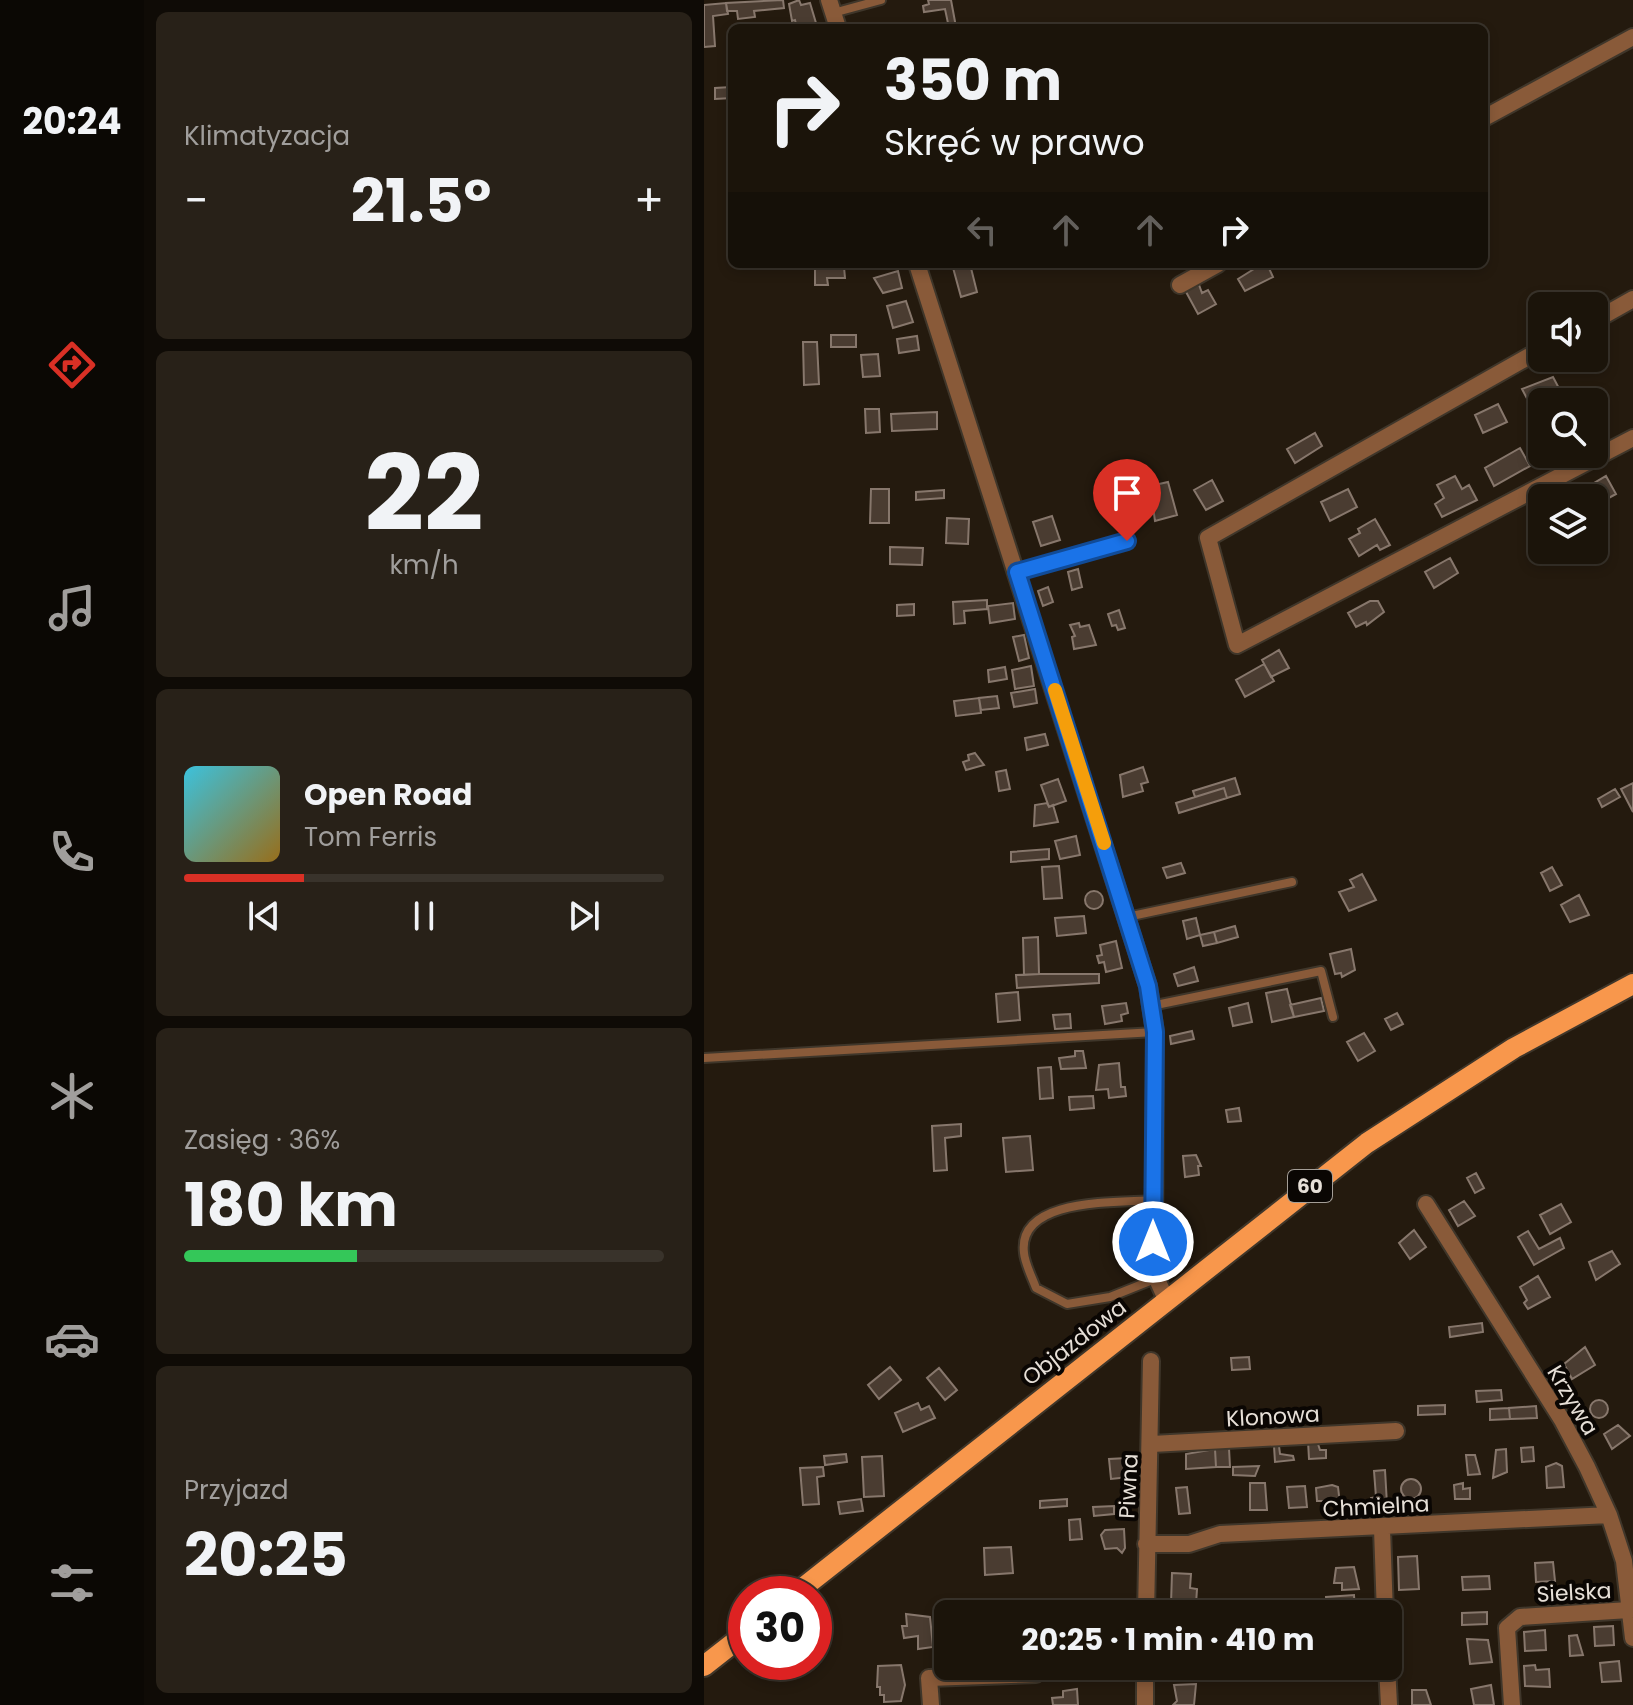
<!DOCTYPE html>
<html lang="pl">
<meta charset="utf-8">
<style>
:root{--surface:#1b140a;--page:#282118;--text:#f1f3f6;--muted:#a09e9c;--line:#39332b;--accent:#d93025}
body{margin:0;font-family:Poppins,sans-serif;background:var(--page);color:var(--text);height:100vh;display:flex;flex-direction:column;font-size:30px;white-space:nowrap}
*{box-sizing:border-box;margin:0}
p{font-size:26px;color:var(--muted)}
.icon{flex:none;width:44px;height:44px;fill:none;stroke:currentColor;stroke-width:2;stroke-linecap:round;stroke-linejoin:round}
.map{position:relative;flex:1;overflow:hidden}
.panel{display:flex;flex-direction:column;gap:12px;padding:12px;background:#0f0b06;width:560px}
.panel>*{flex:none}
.banner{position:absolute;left:24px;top:24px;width:760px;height:244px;border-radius:12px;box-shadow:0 4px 12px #0003,0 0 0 2px var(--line);background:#1b140a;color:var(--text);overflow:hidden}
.buttons{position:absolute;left:824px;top:292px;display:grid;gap:16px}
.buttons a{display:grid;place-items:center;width:80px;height:80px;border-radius:12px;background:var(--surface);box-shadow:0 4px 12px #0003,0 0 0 2px var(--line);font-size:40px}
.speed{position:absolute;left:24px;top:1576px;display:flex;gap:16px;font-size:40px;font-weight:700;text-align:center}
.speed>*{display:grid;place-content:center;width:104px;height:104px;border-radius:50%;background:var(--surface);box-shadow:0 4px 12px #0003,0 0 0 2px var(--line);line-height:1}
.speed .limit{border:12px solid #d22;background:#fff;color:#111}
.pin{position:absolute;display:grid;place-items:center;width:68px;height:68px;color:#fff;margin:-82px -34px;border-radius:50% 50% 50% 0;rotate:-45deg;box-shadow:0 0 8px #0007}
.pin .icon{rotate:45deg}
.me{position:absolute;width:88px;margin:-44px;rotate:0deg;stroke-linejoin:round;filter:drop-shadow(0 0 6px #0008)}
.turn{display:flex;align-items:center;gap:28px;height:168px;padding:0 24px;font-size:36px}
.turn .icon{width:104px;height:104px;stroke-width:2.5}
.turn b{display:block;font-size:56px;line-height:68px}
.lanes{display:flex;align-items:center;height:76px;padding:0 24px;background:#0003;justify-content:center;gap:40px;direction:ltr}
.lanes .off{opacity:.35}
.big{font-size:60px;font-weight:700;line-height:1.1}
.panel .tile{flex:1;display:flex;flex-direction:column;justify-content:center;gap:12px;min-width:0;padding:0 28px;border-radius:12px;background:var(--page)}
.panel .dial{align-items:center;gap:0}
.dial b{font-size:104px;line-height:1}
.song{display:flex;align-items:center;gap:24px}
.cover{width:96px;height:96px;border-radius:12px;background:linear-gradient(135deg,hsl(190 70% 55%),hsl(40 70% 35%))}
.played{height:8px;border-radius:4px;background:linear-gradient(90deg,var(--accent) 25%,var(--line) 25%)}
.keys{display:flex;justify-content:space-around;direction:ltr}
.heat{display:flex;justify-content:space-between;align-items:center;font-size:44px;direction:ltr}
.charge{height:12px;border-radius:6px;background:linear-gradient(90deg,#34c759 36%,var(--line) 0)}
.trip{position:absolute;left:230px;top:1600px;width:468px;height:80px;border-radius:12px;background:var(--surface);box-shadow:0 4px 12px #0003,0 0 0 2px var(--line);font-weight:700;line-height:80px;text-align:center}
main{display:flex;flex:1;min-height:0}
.tabs{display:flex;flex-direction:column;width:144px;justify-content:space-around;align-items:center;background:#0b0804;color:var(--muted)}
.tabs .icon{width:56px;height:56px}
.tabs .selected{color:var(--accent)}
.tabs b{font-size:36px;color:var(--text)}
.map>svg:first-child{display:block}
.building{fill:#4a3c31;stroke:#87776c;stroke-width:2}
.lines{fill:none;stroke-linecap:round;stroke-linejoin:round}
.service-casing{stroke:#3f362a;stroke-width:12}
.minor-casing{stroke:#3f362a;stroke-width:20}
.primary-casing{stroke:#3f362a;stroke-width:24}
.service{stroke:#895a39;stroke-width:8}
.minor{stroke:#895a39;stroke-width:16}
.primary{stroke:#f8974c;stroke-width:20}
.route-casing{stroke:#114b97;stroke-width:20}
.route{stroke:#1a73e8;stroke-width:14}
.slow{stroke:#f59e0b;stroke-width:14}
.labels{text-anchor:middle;stroke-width:8;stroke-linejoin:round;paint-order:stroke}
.shield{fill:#0a0603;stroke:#a49e97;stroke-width:2}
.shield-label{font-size:20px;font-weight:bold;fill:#e6dfd7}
.street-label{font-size:22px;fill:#e6dfd7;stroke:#0a0603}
</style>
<main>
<nav class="tabs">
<b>20:24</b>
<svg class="icon selected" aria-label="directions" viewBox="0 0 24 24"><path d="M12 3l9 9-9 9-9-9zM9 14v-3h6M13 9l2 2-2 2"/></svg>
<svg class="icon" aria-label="music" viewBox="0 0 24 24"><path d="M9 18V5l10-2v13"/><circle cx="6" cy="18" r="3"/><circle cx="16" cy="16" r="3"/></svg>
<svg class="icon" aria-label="phone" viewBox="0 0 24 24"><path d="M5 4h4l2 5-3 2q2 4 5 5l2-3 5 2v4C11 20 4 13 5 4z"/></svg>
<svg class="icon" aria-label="climate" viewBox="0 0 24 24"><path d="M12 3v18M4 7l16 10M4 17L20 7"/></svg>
<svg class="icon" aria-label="car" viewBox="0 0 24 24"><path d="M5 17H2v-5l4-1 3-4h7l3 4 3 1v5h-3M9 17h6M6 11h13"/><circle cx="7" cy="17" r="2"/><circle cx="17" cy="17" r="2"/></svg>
<svg class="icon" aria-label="filters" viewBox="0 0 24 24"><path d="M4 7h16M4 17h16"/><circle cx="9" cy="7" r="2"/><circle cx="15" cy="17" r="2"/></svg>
</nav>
<section class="panel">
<div class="tile"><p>Klimatyzacja</p>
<div class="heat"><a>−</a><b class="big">21.5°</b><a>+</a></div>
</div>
<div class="tile dial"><b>22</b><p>km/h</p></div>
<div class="tile">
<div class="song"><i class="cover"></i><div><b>Open Road</b><p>Tom Ferris</p></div></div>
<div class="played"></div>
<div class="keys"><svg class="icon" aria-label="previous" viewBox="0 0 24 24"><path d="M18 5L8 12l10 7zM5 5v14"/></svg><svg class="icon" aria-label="pause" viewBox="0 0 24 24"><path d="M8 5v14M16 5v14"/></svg><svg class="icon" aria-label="next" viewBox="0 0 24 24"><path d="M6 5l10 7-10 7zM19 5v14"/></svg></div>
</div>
<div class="tile"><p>Zasięg · 36%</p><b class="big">180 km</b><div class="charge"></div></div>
<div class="tile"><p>Przyjazd</p><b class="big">20:25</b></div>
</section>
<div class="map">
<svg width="929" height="1705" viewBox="0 0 929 1705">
<rect width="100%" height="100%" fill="#241a0e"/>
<path class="building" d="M79 0 80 8 50 11 51 17 34 19 33 11H23L22 3Z
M95 0 97 5 106 3 112 23 93 28 91 20 88 21 85 4Z
M224 0H247L252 27 245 28 241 9 220 12 219 6 225 4Z
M22 3 24 14 9 16 11 46 0 47V5Z
M27 87 28 98 11 99V88Z
M248 264H266L273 292 257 297Z
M558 264H563L569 277 541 291 534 279Z
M140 267 141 278H123L124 285H111V268Z
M194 271 198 288 179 293 170 278Z
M494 282 498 293 504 290 512 304 494 314 481 290Z
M202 301 209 322 189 328 183 306Z
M127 335H152V347H127Z
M213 336 215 350 195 353 193 339Z
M99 342H113L115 384 100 385Z
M174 354 176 376 159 377 157 355Z
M849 377 857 392 828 408 818 389Z
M794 404 803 422 779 433 771 415Z
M894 408 903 425 890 431V410Z
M161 409H175L176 432 162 433Z
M233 412V429L188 431 187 414Z
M611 433 618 446 591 463 583 449Z
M816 448 826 466 790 486 781 468Z
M418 467 421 480 400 485 397 473Z
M751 476 758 489 765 485 773 500 738 517 731 504 740 498 733 485Z
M902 476 912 494 890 506V498H878L875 492Z
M508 480 519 501 502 510 490 490Z
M464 482 473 515 451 521 446 486Z
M167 489H185V523H166Z
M644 489 653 507 626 521 617 502Z
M240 490V498L212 500V492Z
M838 514V538L836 539 826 522Z
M348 516 356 540 337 546 329 522Z
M243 518 265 519 264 544 242 543Z
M671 519 686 545 676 550 673 545 655 556 645 539 656 533 654 529Z
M186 547 219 548 218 565 186 564Z
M746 558 754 573 730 588 721 572Z
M374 569 378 587 368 590 364 572Z
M344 587 349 602 339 606 334 591Z
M283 600V609L260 611 261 623 250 624 249 602Z
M666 601H674L680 612 663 625 662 622 652 627 644 613Z
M309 603 311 619 286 623 284 606Z
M210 604V615L193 616V605Z
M415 610 421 628 414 630 412 625 408 626 404 614Z
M375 623 376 627 385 625 392 645 370 649 368 637 371 636 366 625Z
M320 635 325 658 315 661 309 637Z
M575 650 585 668 567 677 558 660Z
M560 664 570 681 541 697 532 680Z
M327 666 330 686 311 689 308 670Z
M301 667 303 679 285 682 284 670Z
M331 689 333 703 310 707 307 693Z
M293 696 295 708 277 710 275 698Z
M275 698 277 713 252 716 250 701Z
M341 734 344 745 323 750 321 738Z
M271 753 280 765 262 770 259 762 265 760 264 755Z
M439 767 444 782 437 784 439 791 419 797 416 775Z
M302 770 306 789 295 791 292 772Z
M531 778 536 794 523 798 520 788 491 797 489 791Z
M354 779 362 801 345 807 337 785Z
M929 783V812L917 789Z
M520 788 523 798 475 813 472 803Z
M911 789 916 797 898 807 894 799Z
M343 803 345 807 349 805 354 822 330 826 331 805Z
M372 836 376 855 356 859 351 841Z
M345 849V859L307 862V852Z
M477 863 481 873 463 878 459 868Z
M355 866 358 898 340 899 338 867Z
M848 867 858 885 846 891 837 873Z
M658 874 672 900 645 911 635 892 650 887 646 880Z
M381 900a9 9 0 1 1 18 0a9 9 0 1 1-18 0Z
M875 895 885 915 866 922 857 905Z
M380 916 382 933 353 936 351 918Z
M492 918 496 935 483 939 479 921Z
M531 926 534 937 513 943 510 932Z
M510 932 513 943 499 946 496 935Z
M334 937 335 974 320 975 319 938Z
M412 941 418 968 402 972 400 962 395 963 393 956 398 955 396 945Z
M647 949 651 970 638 977 637 973 631 974 626 954Z
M490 967 494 981 474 986 470 974Z
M335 974H395V983L313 988 312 975Z
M583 989 590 1017 568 1022 562 993Z
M314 992 316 1020 294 1022 292 994Z
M617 998 620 1011 590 1017 586 1005Z
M422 1003 424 1013 417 1015 418 1021 401 1024 398 1006Z
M544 1003 548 1022 529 1026 525 1008Z
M693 1013 699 1024 687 1030 681 1019Z
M366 1014 367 1028 351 1029 349 1015Z
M488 1031 490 1039 467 1044 466 1036Z
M660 1033 671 1051 654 1061 643 1042Z
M371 1051H379L382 1068 357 1069 355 1058 371 1056Z
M415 1063 417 1087H421L422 1096 405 1098 404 1089 392 1090 395 1065Z
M347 1067 349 1098 336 1099 334 1068Z
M389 1096 390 1108 366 1110 365 1097Z
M535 1108 537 1121 524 1122 522 1110Z
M257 1124V1136L241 1138 243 1170 230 1171 228 1126Z
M326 1136 329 1170 302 1172 299 1138Z
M492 1155 497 1166H494L495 1175 481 1177 479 1156Z
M772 1173 780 1188 771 1193 763 1178Z
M760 1201 771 1216 754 1226 745 1210Z
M857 1204 867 1222 846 1234 836 1215Z
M710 1230 722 1247 706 1259 695 1243Z
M824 1231 835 1249 856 1238 860 1248 830 1265 814 1237Z
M413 1243H430L431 1258H413Z
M908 1251 916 1264 892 1280 885 1262Z
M834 1276 846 1297 824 1309 820 1303 823 1300 816 1287Z
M778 1323 779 1332 746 1337 745 1327Z
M881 1347 891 1365 868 1379 860 1364Z
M545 1357 546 1369 528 1370 527 1358Z
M186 1367 197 1380 175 1399 164 1385Z
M235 1368 253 1390 241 1400 223 1378Z
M797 1390 798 1400 773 1402 772 1391Z
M886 1409a9 9 0 1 1 18 0a9 9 0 1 1-18 0Z
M214 1403 217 1410 225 1406 231 1418 199 1432 191 1413Z
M741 1405V1414L714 1415V1406Z
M832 1406 833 1418 806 1419 805 1408Z
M805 1408 806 1419 786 1420V1409Z
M914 1425 926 1436 908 1449 900 1434Z
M604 1441H613L616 1450H622V1458L605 1459Z
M570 1446H575L576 1454 589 1456 590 1460 571 1462Z
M829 1447 830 1461 818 1462 817 1448Z
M525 1448 526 1467H512L511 1449Z
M511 1449 512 1467 482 1469V1454Z
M802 1449 803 1472 789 1478 792 1450Z
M142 1454 143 1462 121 1465 120 1456Z
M762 1455H771L776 1474 764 1475Z
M178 1456 180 1496 160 1497 158 1457Z
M423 1458 425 1477 407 1479 405 1459Z
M852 1463 858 1466 860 1487 843 1488 842 1467Z
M555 1466 551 1476 529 1475V1467Z
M119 1467 120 1476 113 1477 115 1504 99 1505 96 1468Z
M681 1470 683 1504 667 1505V1498L672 1497 670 1471Z
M697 1489a10 10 0 1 1 20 0a10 10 0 1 1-20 0Z
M546 1483H561L563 1510H546Z
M759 1483V1489L766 1488V1499H751L750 1485Z
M628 1485 634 1487 636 1504 620 1506V1501H613L612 1488Z
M601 1486 603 1507 585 1508 583 1487Z
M483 1487 486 1513 475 1514 472 1488Z
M157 1499 159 1511 136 1514 134 1502Z
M363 1499V1506L336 1508V1501Z
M410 1506V1514L390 1516 389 1507Z
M376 1519 378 1539 366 1540 365 1520Z
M420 1529 421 1548 418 1553 413 1548 401 1549 397 1535 401 1530Z
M307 1547 309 1573 281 1575 280 1548Z
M713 1556 715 1589 695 1590 694 1557Z
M849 1562 851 1581 832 1582 831 1563Z
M650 1567 655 1589 638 1590V1583H630L632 1568Z
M468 1573 487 1574 486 1588 493 1589 492 1604H467Z
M785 1576 786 1589 759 1590 758 1577Z
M650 1595 651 1611 623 1613 622 1597Z
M783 1612V1624L758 1625V1613Z
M202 1614 226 1617 229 1647 214 1649V1636L200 1638 198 1626H203Z
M909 1626 910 1645 891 1646 890 1627Z
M841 1630 842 1650 821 1651 820 1632Z
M873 1635 879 1655 866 1656 865 1636Z
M763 1639 784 1640 788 1662 766 1664Z
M915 1661 917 1681 898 1682 896 1663Z
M197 1665 201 1685 197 1701 180 1702V1695H176V1687H173L174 1666Z
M831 1665 832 1670 845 1669 846 1687 821 1686 820 1666Z
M492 1684 490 1705H469L473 1701 470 1685Z
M787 1685 790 1705H770L767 1689Z
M373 1689 374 1705H349L348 1698 359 1697V1691Z
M708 1690H722L727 1705H708Z"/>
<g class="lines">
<defs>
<path id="service" d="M129 13 177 0
M313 572 423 541
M423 917 588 882
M447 1006 617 971 629 1017
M0 1058 451 1032
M450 1200C414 1203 313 1197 320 1253 321 1264 328 1277 332 1288L363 1304 406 1297 451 1279"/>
<path id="minor" d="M125 0 134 28
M780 118 929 37
M213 264 444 986 451 1032 450 1273 462 1299
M476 285 514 264
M890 321 929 299
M838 349 504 538 533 645 929 438
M722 1204 858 1420 883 1467 905 1515 920 1561 929 1638
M448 1444 692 1431
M678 1529 681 1614
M442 1544H485L516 1534 905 1515
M442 1614 447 1361
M683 1666 685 1705
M227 1705 225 1678 332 1674
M441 1705V1666
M808 1705 803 1628 816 1617 925 1610"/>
<path id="primary" d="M91 1594 663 1143 810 1048 929 984
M0 1666 42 1633"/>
</defs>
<use href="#service" class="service-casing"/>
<use href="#minor" class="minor-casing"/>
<use href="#primary" class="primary-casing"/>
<use href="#service" class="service"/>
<use href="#minor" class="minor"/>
<use href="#primary" class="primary"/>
</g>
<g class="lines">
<defs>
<path id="route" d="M423 541 313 572 444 986 451 1032 449 1242"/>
</defs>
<use href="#route" class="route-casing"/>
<use href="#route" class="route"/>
<path class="slow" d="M351 690 400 843"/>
</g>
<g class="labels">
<rect class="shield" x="584" y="1170" width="44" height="32" rx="6"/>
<g class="shield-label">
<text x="606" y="1193">60</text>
</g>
<g class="street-label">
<text transform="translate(370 1342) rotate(-38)" y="8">Objazdowa</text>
<text transform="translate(869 1400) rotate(59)" y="8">Krzywa</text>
<text transform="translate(569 1416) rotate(-3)" y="8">Klonowa</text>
<text transform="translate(424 1486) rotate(-87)" y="8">Piwna</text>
<text transform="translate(672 1506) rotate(-3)" y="8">Chmielna</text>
<text transform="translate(870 1592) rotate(-3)" y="8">Sielska</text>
</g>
</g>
</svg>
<div class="buttons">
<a><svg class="icon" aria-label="sound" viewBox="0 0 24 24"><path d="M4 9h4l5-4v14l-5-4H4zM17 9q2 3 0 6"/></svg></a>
<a><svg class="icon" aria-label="search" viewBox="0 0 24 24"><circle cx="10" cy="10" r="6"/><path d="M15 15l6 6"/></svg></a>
<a><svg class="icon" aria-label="layers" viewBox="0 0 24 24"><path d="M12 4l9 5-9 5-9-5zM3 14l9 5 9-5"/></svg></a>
</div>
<div class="speed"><div class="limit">30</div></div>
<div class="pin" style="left:423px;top:541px;background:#d93025"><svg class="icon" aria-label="arrive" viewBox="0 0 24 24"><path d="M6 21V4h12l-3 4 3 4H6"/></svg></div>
<svg class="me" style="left:449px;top:1242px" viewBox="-20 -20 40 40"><circle r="17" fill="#1a73e8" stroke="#fff" stroke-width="3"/><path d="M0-11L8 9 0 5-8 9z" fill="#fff"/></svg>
<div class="trip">20:25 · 1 min · 410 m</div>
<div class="banner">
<div class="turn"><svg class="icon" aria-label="right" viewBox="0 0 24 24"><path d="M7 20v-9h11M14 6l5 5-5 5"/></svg><div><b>350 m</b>Skręć w prawo</div></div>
<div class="lanes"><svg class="icon off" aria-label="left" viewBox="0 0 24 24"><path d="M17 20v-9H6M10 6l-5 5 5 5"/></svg><svg class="icon off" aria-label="ahead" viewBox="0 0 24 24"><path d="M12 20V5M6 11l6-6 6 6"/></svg><svg class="icon off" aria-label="ahead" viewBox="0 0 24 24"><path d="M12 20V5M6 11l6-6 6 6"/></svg><svg class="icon" aria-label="right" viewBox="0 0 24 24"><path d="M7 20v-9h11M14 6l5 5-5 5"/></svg></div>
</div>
</div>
</main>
